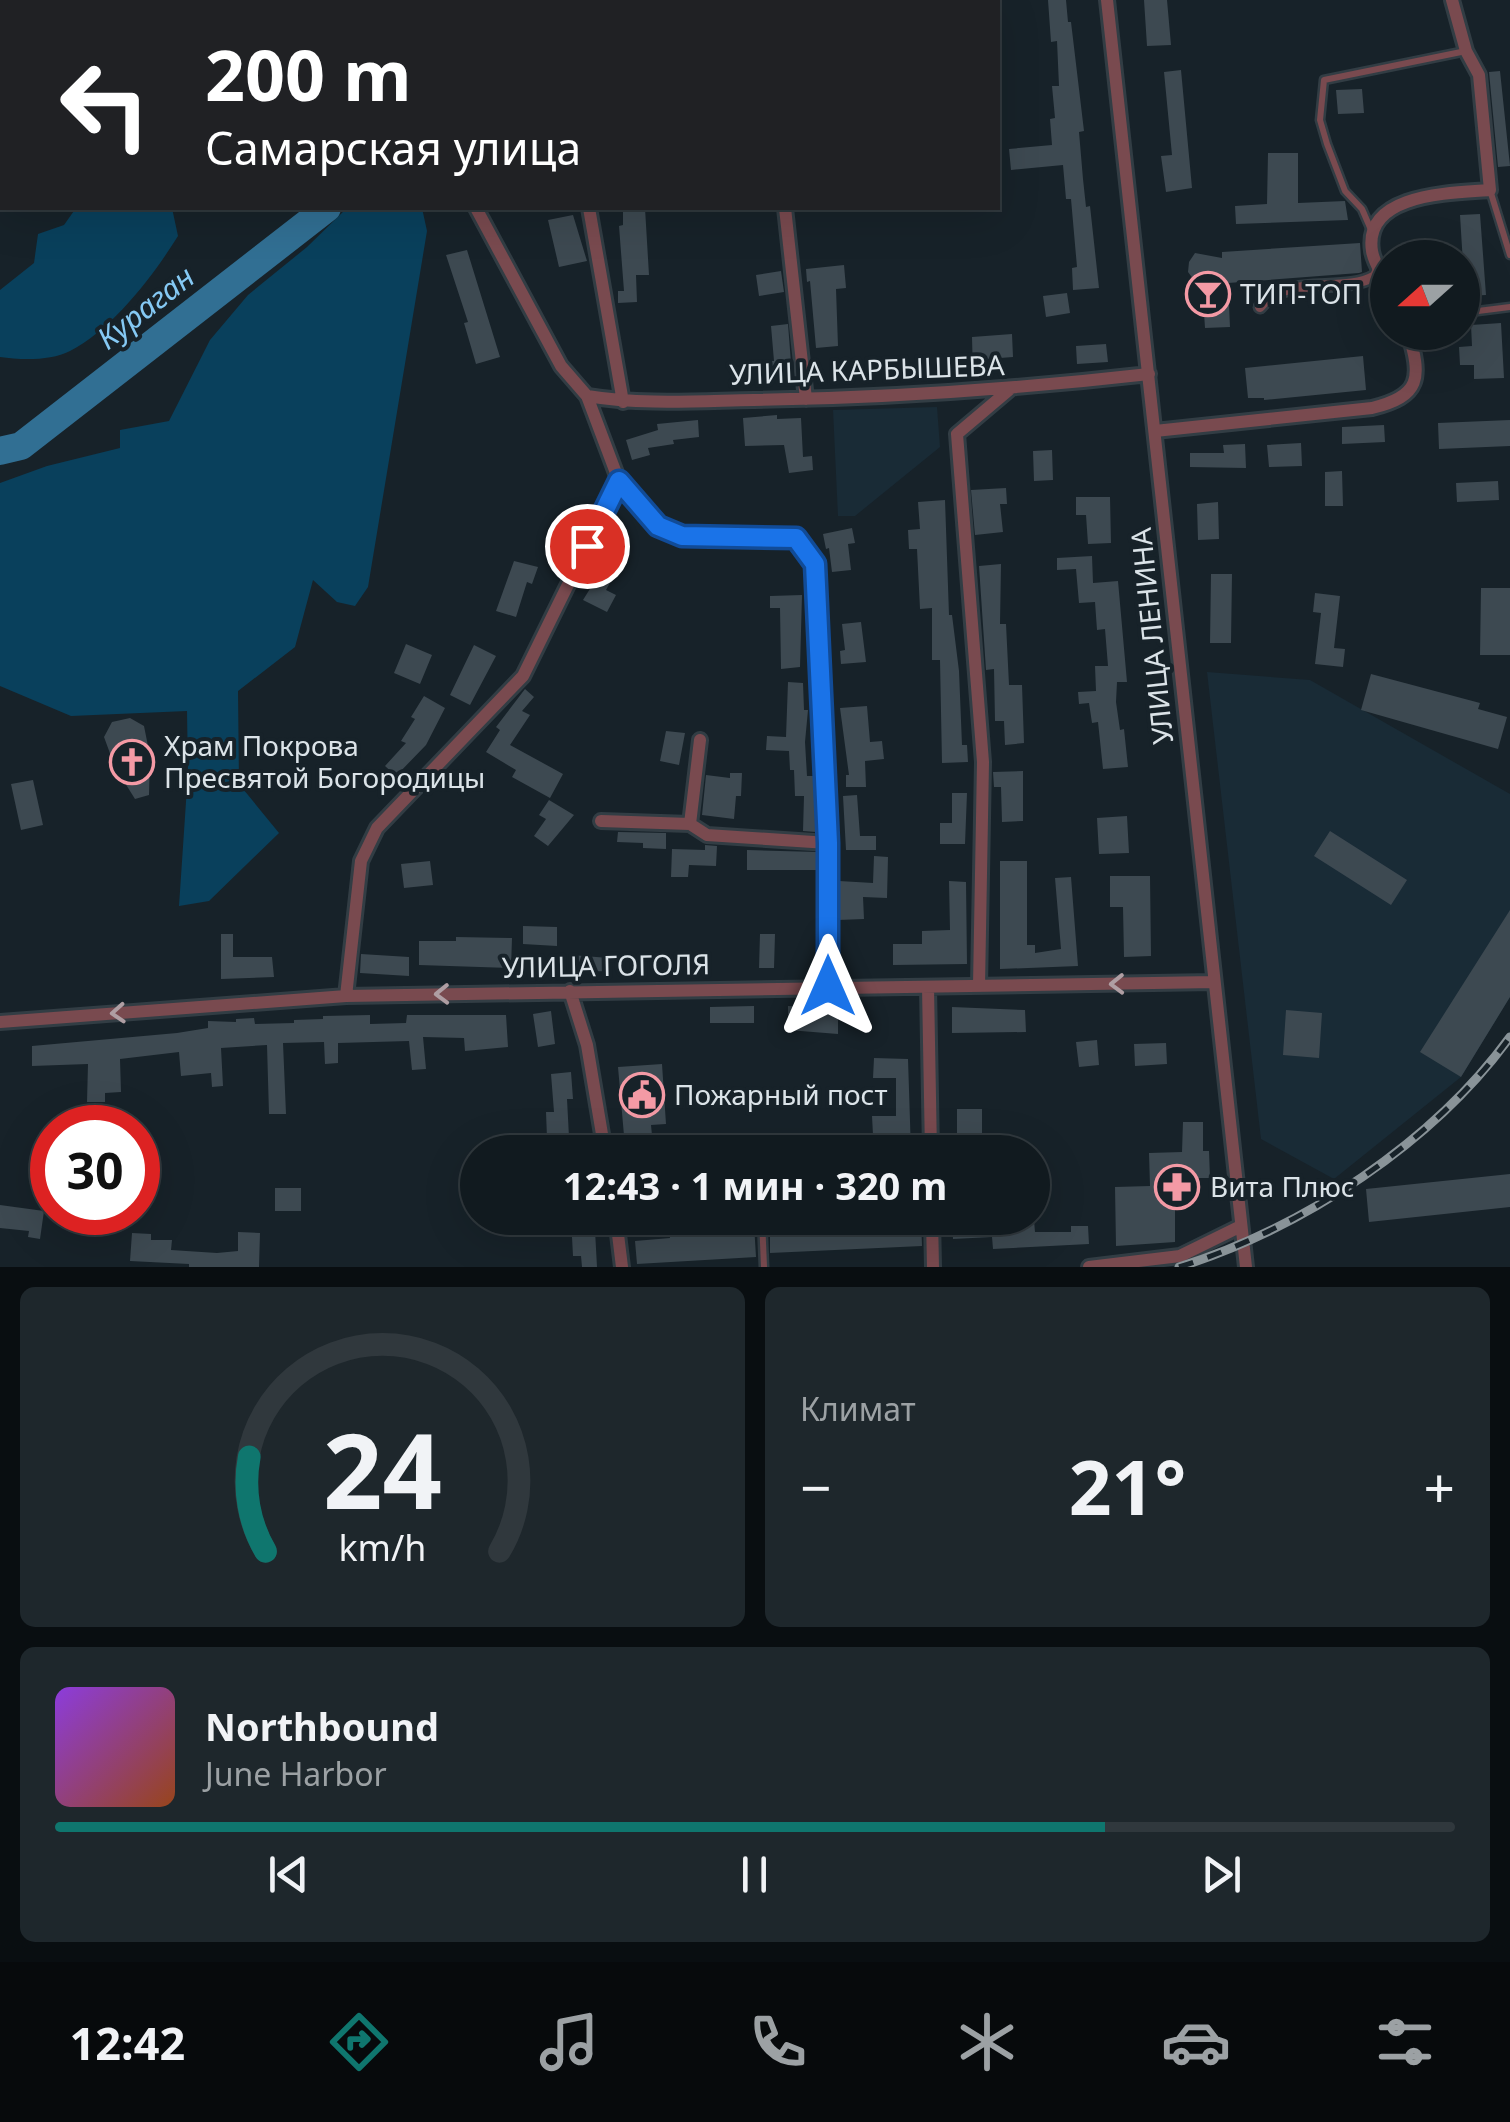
<!DOCTYPE html>
<html lang="ru">
<meta charset="utf-8">
<style>
:root{--surface:#111a1f;--page:#1e272c;--text:#f1f3f6;--muted:#9ca1a4;--line:#30383d;--accent:#0f766e}
body{margin:0;font-family:"Noto Sans",sans-serif;background:var(--page);color:var(--text);height:100vh;display:flex;flex-direction:column;font-size:38px;white-space:nowrap}
*{box-sizing:border-box;margin:0}
p{font-size:32px;color:var(--muted)}
.icon{flex:none;width:55px;height:55px;fill:none;stroke:currentColor;stroke-width:2;stroke-linecap:round;stroke-linejoin:round}
.map{position:relative;height:1267px;overflow:hidden}
.details{display:flex;flex-direction:column;gap:20px;padding:20px;background:#090e11;flex:1}
.details>*{flex:none}
.hud{position:absolute;left:0px;top:0px;width:1000px;height:210px;box-shadow:0 10px 40px #0002,0 0 0 2px var(--line);background:#202124;color:#fff;overflow:hidden}
.needle{width:65px;rotate:249deg}
.buttons{position:absolute;left:1370px;top:240px;display:grid;gap:20px}
.buttons a{display:grid;place-items:center;width:110px;height:110px;border-radius:50%;background:var(--surface);box-shadow:0 10px 40px #0002,0 0 0 2px var(--line);font-size:50px}
.speed{position:absolute;left:30px;top:1105px;display:flex;gap:20px;font-size:50px;font-weight:700;text-align:center}
.speed>*{display:grid;place-content:center;width:130px;height:130px;border-radius:50%;background:var(--surface);box-shadow:0 10px 40px #0002,0 0 0 2px var(--line);line-height:1}
.speed .limit{border:15px solid #d22;background:#fff;color:#111}
.pin{position:absolute;display:grid;place-items:center;width:85px;height:85px;color:#fff;margin:-42px;border:5px solid #fff;border-radius:50%;box-shadow:0 2px 10px #0007}
.me{position:absolute;width:110px;margin:-55px;rotate:0deg;stroke-linejoin:round;filter:drop-shadow(0 0 8px #0008)}
.turn{display:flex;align-items:center;gap:35px;height:210px;padding:0 40px;font-size:45px}
.turn .icon{width:130px;height:130px;stroke-width:2.5}
.turn b{display:block;font-size:70px;line-height:85px}
.big{font-size:75px;font-weight:700;line-height:1.1}
.details .tile{flex:1;display:flex;flex-direction:column;justify-content:center;gap:15px;min-width:0;padding:0 35px;border-radius:15px;background:var(--page)}
.details .dial{align-items:center;gap:0}
.dial svg{height:260px;overflow:visible;fill:none;stroke:var(--line);stroke-width:7;stroke-linecap:round;text-anchor:middle}
.dial text{fill:var(--text);stroke:none}
.song{display:flex;align-items:center;gap:30px}
.cover{width:120px;height:120px;border-radius:15px;background:linear-gradient(135deg,hsl(270 70% 55%),hsl(20 70% 35%))}
.played{height:10px;border-radius:5px;background:linear-gradient(90deg,var(--accent) 75%,var(--line) 75%)}
.keys{display:flex;justify-content:space-around;direction:ltr}
.heat{display:flex;justify-content:space-between;align-items:center;font-size:55px;direction:ltr}
.details .tiles{flex:1;display:grid;gap:20px;grid-template-columns:1fr 1fr}
.tile:last-child{grid-column:span 2}
.trip{position:absolute;left:460px;top:1135px;width:590px;height:100px;border-radius:50px;background:var(--surface);box-shadow:0 10px 40px #0002,0 0 0 2px var(--line);font-weight:700;line-height:100px;text-align:center}
.tabs{display:flex;height:160px;justify-content:space-around;align-items:center;background:#070a0c;color:var(--muted)}
.tabs .icon{width:70px;height:70px}
.tabs .active{color:var(--accent)}
.tabs b{font-size:45px;color:var(--text)}
.map>svg:first-child{display:block}
.built{fill:#192b36}
.green{fill:#09405c}
.lines{fill:none;stroke-linecap:round;stroke-linejoin:round}
.river{stroke:#316f93;stroke-width:28}
.building{fill:#3d4951}
.service-casing{stroke:#323d44;stroke-width:11}
.pedestrian-casing{stroke:#323d44;stroke-width:15}
.minor-casing{stroke:#323d44;stroke-width:18}
.service{stroke:#794a4f;stroke-width:6}
.pedestrian{stroke:#794a4f;stroke-width:10}
.minor{stroke:#794a4f;stroke-width:12}
.rail-casing{stroke:#899398;stroke-width:9}
.rail{stroke:#172229;stroke-width:5;stroke-dasharray:15;stroke-linecap:butt}
.oneway{stroke:#af9ea3}
.route-casing{stroke:#114b97;stroke-width:25}
.route{stroke:#1a73e8;stroke-width:18}
.labels{text-anchor:middle;stroke-width:8;stroke-linejoin:round;paint-order:stroke}
.poi-label{font-size:28px;fill:#dbe3e8;stroke:#172229;text-anchor:start}
.street-label{font-size:28px;fill:#dbe3e8;stroke:#172229}
.water-label{font-size:30px;font-style:italic;fill:#85c9f4;stroke:#172229}
</style>
<div class="map">
<svg width="1510" height="1267" viewBox="0 0 1510 1267">
<rect width="100%" height="100%" fill="#172229"/>
<path class="built" d="M937 407 940 447 855 516H838L833 410Z
M1207 672 1310 680 1510 794V997L1461 1077 1334 1179 1261 1139Z"/>
<path class="green" d="M76 208H172L178 236C153 276 113 329 70 351 51 361 21 360 0 357V290L34 263 38 234 64 225Z
M347 208H422L427 231 368 587 355 606 337 602 313 580 295 647 238 691 239 784 279 833 209 901 179 906 188 772 187 711 71 716 0 686V483L47 466 120 448V430L169 421 210 340 248 295 307 247Z"/>
<g class="lines">
<path class="river" d="M339 0 340 2
M0 451 21 446 327 208"/>
</g>
<path class="building" d="M1048 0H1066L1068 22H1071L1084 131 1079 132 1083 179 1086 207 1090 206 1099 288 1073 290 1072 268 1077 267 1071 199H1066L1063 165 1011 170 1009 149 1052 145 1050 119 1055 118 1052 86H1059L1057 41 1051 42Z
M1144 0H1167L1171 45 1147 46Z
M1181 70 1192 188 1166 192 1161 156 1172 155 1164 72Z
M1500 71 1510 166 1498 167 1489 72Z
M1362 89 1364 113 1338 114 1336 90Z
M1268 153H1298V203L1345 201 1348 220 1236 224 1235 206 1267 204Z
M623 208H645L649 275H636L637 302 618 303V291H624L619 226 623 225Z
M1480 214 1486 295 1465 296 1460 215Z
M573 215 587 261 559 267 548 220Z
M1360 243 1362 272 1359 273 1228 283 1230 327 1205 328 1204 313 1198 312 1197 284 1188 272 1189 262 1195 253 1222 258V252Z
M467 250 500 357 476 364 464 323 468 322 446 255Z
M844 265 846 288 836 289 838 346 816 348 810 281 807 282 806 269Z
M781 271 784 292 759 296 756 275Z
M1067 293 1070 313 1046 317 1043 296Z
M1501 323 1504 378 1474 379V365H1460L1459 347 1472 346 1471 325Z
M788 324 792 376 770 377 769 361H774L771 326Z
M1012 334 1013 357 987 359 988 377H973L972 337Z
M1106 344 1108 362 1077 364 1076 346Z
M1363 356 1366 390 1264 400V398H1248L1245 368Z
M777 415V419L801 418 803 457 812 456 813 470 789 473 784 445 745 446 743 418Z
M698 420 699 437 673 440 674 444 648 448 650 455 632 460 626 440 658 430 657 424Z
M1510 420V446L1439 449 1438 423Z
M1384 425 1385 442 1342 444V427Z
M1301 443 1302 466 1269 467 1267 445Z
M1245 444 1246 468 1190 467V453H1224L1223 445Z
M1052 450 1053 480 1034 481 1033 451Z
M1342 471 1343 506H1325V472Z
M1498 481 1499 500 1457 502 1456 483Z
M1006 488 1007 504H1000L1003 532 975 535 971 490Z
M1076 497H1110L1111 543 1088 544 1086 515H1076Z
M945 500 949 615H952L959 671 962 745H967L968 762 942 763 940 660H932V608L920 609 917 549H909L908 530 920 529 918 502Z
M1218 502 1219 539 1198 540 1197 504Z
M852 528 855 543 848 544 851 570 832 572 829 548 826 549 823 534Z
M1092 556 1093 583 1118 581 1127 682H1117L1116 702 1120 730 1124 729 1128 767 1103 769 1098 722 1092 723 1089 703 1079 704 1078 692 1096 691 1095 666H1108L1105 629 1097 630 1095 602 1079 603 1076 569 1057 570V558Z
M514 561 538 567 532 584 527 582 516 617 496 611Z
M606 563 617 570 606 590 616 595 607 612 583 600Z
M1001 564 1000 624H1006L1009 685H1022L1024 743 1005 745 1004 721H995L994 669 986 670 979 566Z
M1211 574H1232L1231 643H1210Z
M1481 588H1510V655H1480Z
M1315 593 1340 596 1334 648 1345 649 1343 667 1315 664 1321 613 1313 612Z
M802 595 800 667 781 669 780 608H770V596Z
M861 622 866 662 841 664 840 651 845 650 842 624Z
M406 644 432 655 420 684 394 673Z
M474 645 496 656 470 705 450 695Z
M1371 674 1480 703 1478 709 1507 717 1498 749 1361 710Z
M788 682 803 683 804 710H808L805 742 807 776H814L816 832 803 831 804 796H795L794 770H790L789 751 766 750 767 736 786 737Z
M525 689 534 697 522 711 530 715 510 745 563 774 550 798 512 777 516 770 486 752 500 730 496 727Z
M424 696 445 708 426 745 396 776 385 766 406 743 401 741 415 719 411 717Z
M867 706 870 742 882 741 884 759 865 761 866 787H846V775H849L840 708Z
M130 718 144 726 150 756 149 795 135 799 115 767 104 737 112 722Z
M666 731 685 733 679 765 660 761Z
M1023 771V821L1002 822 1001 787H994L993 772Z
M730 773H742L741 796H736L734 819 702 815 706 775 730 778Z
M33 780 43 825 21 830 11 784Z
M952 793H967L965 844H940V823H952Z
M857 795 860 836H876V850H846L843 796Z
M549 800 574 815 548 846 534 836 546 819 539 815Z
M1127 816 1129 853 1099 854 1097 818Z
M1330 831 1407 880 1391 905 1314 856Z
M618 832 666 833V849L643 848V843L617 842Z
M705 845 717 846 716 866 689 865 688 877H671L672 849 705 850Z
M747 850 818 852V870H747Z
M874 856 888 857 887 898 863 897 864 919 838 920 839 881 873 883Z
M430 861 433 885 404 888 401 864Z
M1000 861H1027V945H1035V953L1061 949 1055 878 1071 877 1078 966 1000 969Z
M1110 876H1150L1151 956 1124 957 1123 907H1110Z
M949 881 966 882 967 964 893 965V944H922V931L950 930Z
M1510 910V997L1461 1077 1420 1052Z
M523 926 557 927V946L523 944Z
M221 934H233V957H272L274 977 221 979Z
M760 934H775L774 968H759Z
M456 937 512 938 511 968 419 965V941H456Z
M361 954 409 957V976L360 973Z
M571 955 609 958V971L570 972Z
M754 1006V1023H710V1007Z
M788 1006 838 1009V1034L788 1030Z
M952 1007 1025 1010 1026 1032 952 1033Z
M1286 1010 1322 1013 1319 1058 1283 1055Z
M551 1011 555 1044 538 1047 533 1014Z
M370 1015V1024L406 1023 407 1015H506L508 1047 465 1051 464 1038 423 1037 426 1069 412 1070 409 1041 338 1043V1063L325 1064 324 1042 283 1043 286 1114H269L267 1045 221 1048 223 1086 212 1087 211 1073 181 1076 179 1052 120 1059 121 1092 105 1093V1102H87L88 1064 32 1066V1046L177 1033 208 1028V1021L236 1022V1019L254 1018 255 1024 294 1023V1020L323 1019V1016Z
M1097 1040 1099 1065 1079 1067 1076 1042Z
M1166 1043 1167 1064 1135 1066 1134 1044Z
M874 1058 908 1059 911 1152H886V1135H873L872 1116H896V1078H873Z
M662 1064 666 1124 651 1125 653 1145 625 1147 618 1067Z
M571 1072 573 1099H567L569 1137 547 1138 546 1112H554L551 1074Z
M957 1109H982V1136L1009 1135V1152H957Z
M1183 1122H1203V1151H1209L1210 1178H1189V1200H1175V1242L1116 1246 1115 1187 1150 1186 1149 1153 1182 1152Z
M1510 1174V1207L1369 1222 1366 1189Z
M275 1188H301V1211H275Z
M0 1205 44 1211 40 1239 28 1237 29 1231 0 1228Z
M571 1218H590L592 1231 595 1230 597 1267H582L581 1256H573Z
M780 1218H803V1227L831 1225 830 1218H921L922 1246 770 1253V1235H781Z
M952 1218H985V1224L1034 1220 1035 1232H1071V1226H1088L1089 1244 993 1249 992 1237 953 1239Z
M754 1224 756 1257 637 1264 635 1241 670 1238 669 1232Z
M238 1232 260 1233 259 1267H189V1264L130 1261 132 1233 151 1234V1240H172L171 1250 217 1253 238 1251Z"/>
<g class="lines">
<defs>
<path id="service" d="M1490 190 1510 255
M1372 232 1362 209 1345 191 1327 144 1320 120 1324 80 1466 51
M1462 313 1510 307
M762 1218 764 1267
M617 1221 671 1218"/>
<path id="pedestrian" d="M1260 307C1287 273 1342 295 1375 276L1378 269"/>
<path id="minor" d="M406 0 407 2
M540 0 541 2
M762 0V2
M1107 0 1246 1267
M136 2 137 0
M0 9 2 10
M0 132H2
M589 208 623 402
M785 208 806 399
M1388 287C1383 275 1374 264 1372 251 1363 193 1451 193 1490 190L1479 75 1466 51 1452 0
M587 396C642 405 698 401 754 400 886 398 1017 389 1149 374
M1155 431 1372 408C1421 396 1422 378 1408 332
M619 481 658 527 682 536 796 537 815 563 828 843V986
M700 740 690 824 707 835 828 843
M601 821 690 824
M979 986 983 762 957 434 1009 390
M928 987 931 1152
M570 991 587 1045 605 1152
M346 996 361 861 377 828 523 676 619 481 587 396 561 366 476 208
M0 1022 346 996 1214 982
M616 1218 622 1267
M932 1218 933 1267
M1089 1267 1180 1256 1241 1226"/>
</defs>
<use href="#service" class="service-casing"/>
<use href="#pedestrian" class="pedestrian-casing"/>
<use href="#minor" class="minor-casing"/>
<use href="#service" class="service"/>
<use href="#pedestrian" class="pedestrian"/>
<use href="#minor" class="minor"/>
<defs>
<path id="rail" d="M1179 1267C1303 1228 1433 1143 1510 1037"/>
</defs>
<use href="#rail" class="rail-casing"/>
<use href="#rail" class="rail"/>
</g>
<defs><path id="oneway-chevron" d="M-2-3.5L2.5 0L-2 3.5" fill="none" stroke-width="1.6" stroke-linecap="round" stroke-linejoin="round" transform="scale(2.5)"/></defs>
<g class="oneway">
<use href="#oneway-chevron" transform="translate(1117 984) rotate(179)"/>
<use href="#oneway-chevron" transform="translate(442 994) rotate(179)"/>
<use href="#oneway-chevron" transform="translate(118 1013) rotate(176)"/>
</g>
<g class="lines">
<defs>
<path id="route" d="M587 546 619 481 658 526 682 536 796 538 815 564 828 843V986"/>
</defs>
<use href="#route" class="route-casing"/>
<use href="#route" class="route"/>
</g>
<defs>
<symbol id="bar-ring" viewBox="-11 -11 22 22"><circle r="9.5" fill="#172229" stroke="#f49aa5" stroke-width="1.5"/><path d="M-6-5H6L.8 .8V4.5H3.5V6h-7V4.5H-.8V.8Z" fill="#f49aa5"/></symbol>
<symbol id="church-ring" viewBox="-11 -11 22 22"><circle r="9.5" fill="#172229" stroke="#f49aa5" stroke-width="1.5"/><path d="M-1.2-6h2.4v3.5h3.3v2.4h-3.3V6h-2.4V-.1h-3.3v-2.4h3.3Z" fill="#f49aa5"/></symbol>
<symbol id="civic-ring" viewBox="-11 -11 22 22"><circle r="9.5" fill="#172229" stroke="#f49aa5" stroke-width="1.5"/><path d="M-.6-6.5H3V-4.5H.6V-3L4-1V1h2V6H-6V1h2V-1L-.6-3ZM-1.2 2.5V6h2.4V2.5Z" fill="#f49aa5"/></symbol>
<symbol id="pharmacy-ring" viewBox="-11 -11 22 22"><circle r="9.5" fill="#172229" stroke="#f49aa5" stroke-width="1.5"/><path d="M-2-6h4v4h4v4h-4v4h-4v-4h-4v-4h4Z" fill="#f49aa5"/></symbol>
</defs>
<g fill-rule="evenodd">
<use href="#bar-ring" x="1183" y="269" width="50" height="50"/>
<use href="#church-ring" x="107" y="737" width="50" height="50"/>
<use href="#civic-ring" x="617" y="1070" width="50" height="50"/>
<use href="#pharmacy-ring" x="1152" y="1162" width="50" height="50"/>
</g>
<g class="labels">
<g class="poi-label">
<text x="1240" y="304">ТИП-ТОП</text>
<text x="164" y="756">Храм Покрова<tspan x="164" dy="32">Пресвятой Богородицы</tspan></text>
<text x="674" y="1105">Пожарный пост</text>
<text x="1210" y="1197">Вита Плюс</text>
</g>
<g class="street-label">
<text transform="translate(867 370) rotate(-2)" y="10">УЛИЦА КАРБЫШЕВА</text>
<text transform="translate(1152 636) rotate(-96)" y="10">УЛИЦА ЛЕНИНА</text>
<text transform="translate(606 966) rotate(-1)" y="10">УЛИЦА ГОГОЛЯ</text>
</g>
<g class="water-label">
<text transform="translate(146 308) rotate(-38)" y="10">Кураган</text>
</g>
</g>
</svg>
<div class="buttons">
<a><svg class="needle" viewBox="-14 -14 28 28"><path d="M0-13l5 13h-10z" fill="#e53935"/><path d="M0 13l5-13h-10z" fill="#9ca1a4"/></svg></a>
</div>
<div class="speed"><div class="limit">30</div></div>
<div class="pin" style="left:587px;top:546px;background:#d93025"><svg class="icon" aria-label="arrive" viewBox="0 0 24 24"><path d="M6 21V4h12l-3 4 3 4H6"/></svg></div>
<svg class="me" style="left:828px;top:986px" viewBox="-20 -20 40 40"><path d="M0-17L14 15 0 8-14 15z" fill="#1a73e8" stroke="#fff" stroke-width="4"/></svg>
<div class="trip">12:43 · 1 мин · 320 m</div>
<div class="hud">
<div class="turn"><svg class="icon" aria-label="left" viewBox="0 0 24 24"><path d="M17 20v-9H6M10 6l-5 5 5 5"/></svg><div><b>200 m</b>Самарская улица</div></div>
</div>
</div>
<section class="details">
<div class="tiles">
<div class="tile dial"><svg viewBox="0 0 100 80">
<path d="M14 69A42 42 0 1 1 86 69"/>
<path d="M14 69A42 42 0 0 1 9 40" stroke="#0f766e"/>
<text x="50" y="56" font-size="32" font-weight="700">24</text>
<text x="50" y="72" font-size="11">km/h</text>
</svg></div>
<div class="tile"><p>Климат</p>
<div class="heat"><a>−</a><b class="big">21°</b><a>+</a></div>
</div>
<div class="tile">
<div class="song"><i class="cover"></i><div><b>Northbound</b><p>June Harbor</p></div></div>
<div class="played"></div>
<div class="keys"><svg class="icon" aria-label="previous" viewBox="0 0 24 24"><path d="M18 5L8 12l10 7zM5 5v14"/></svg><svg class="icon" aria-label="pause" viewBox="0 0 24 24"><path d="M8 5v14M16 5v14"/></svg><svg class="icon" aria-label="next" viewBox="0 0 24 24"><path d="M6 5l10 7-10 7zM19 5v14"/></svg></div>
</div>
</div>
</section>
<nav class="tabs">
<b>12:42</b>
<svg class="icon active" aria-label="directions" viewBox="0 0 24 24"><path d="M12 3l9 9-9 9-9-9zM9 14v-3h6M13 9l2 2-2 2"/></svg>
<svg class="icon" aria-label="music" viewBox="0 0 24 24"><path d="M9 18V5l10-2v13"/><circle cx="6" cy="18" r="3"/><circle cx="16" cy="16" r="3"/></svg>
<svg class="icon" aria-label="phone" viewBox="0 0 24 24"><path d="M5 4h4l2 5-3 2q2 4 5 5l2-3 5 2v4C11 20 4 13 5 4z"/></svg>
<svg class="icon" aria-label="climate" viewBox="0 0 24 24"><path d="M12 3v18M4 7l16 10M4 17L20 7"/></svg>
<svg class="icon" aria-label="car" viewBox="0 0 24 24"><path d="M5 17H2v-5l4-1 3-4h7l3 4 3 1v5h-3M9 17h6M6 11h13"/><circle cx="7" cy="17" r="2"/><circle cx="17" cy="17" r="2"/></svg>
<svg class="icon" aria-label="filters" viewBox="0 0 24 24"><path d="M4 7h16M4 17h16"/><circle cx="9" cy="7" r="2"/><circle cx="15" cy="17" r="2"/></svg>
</nav>
